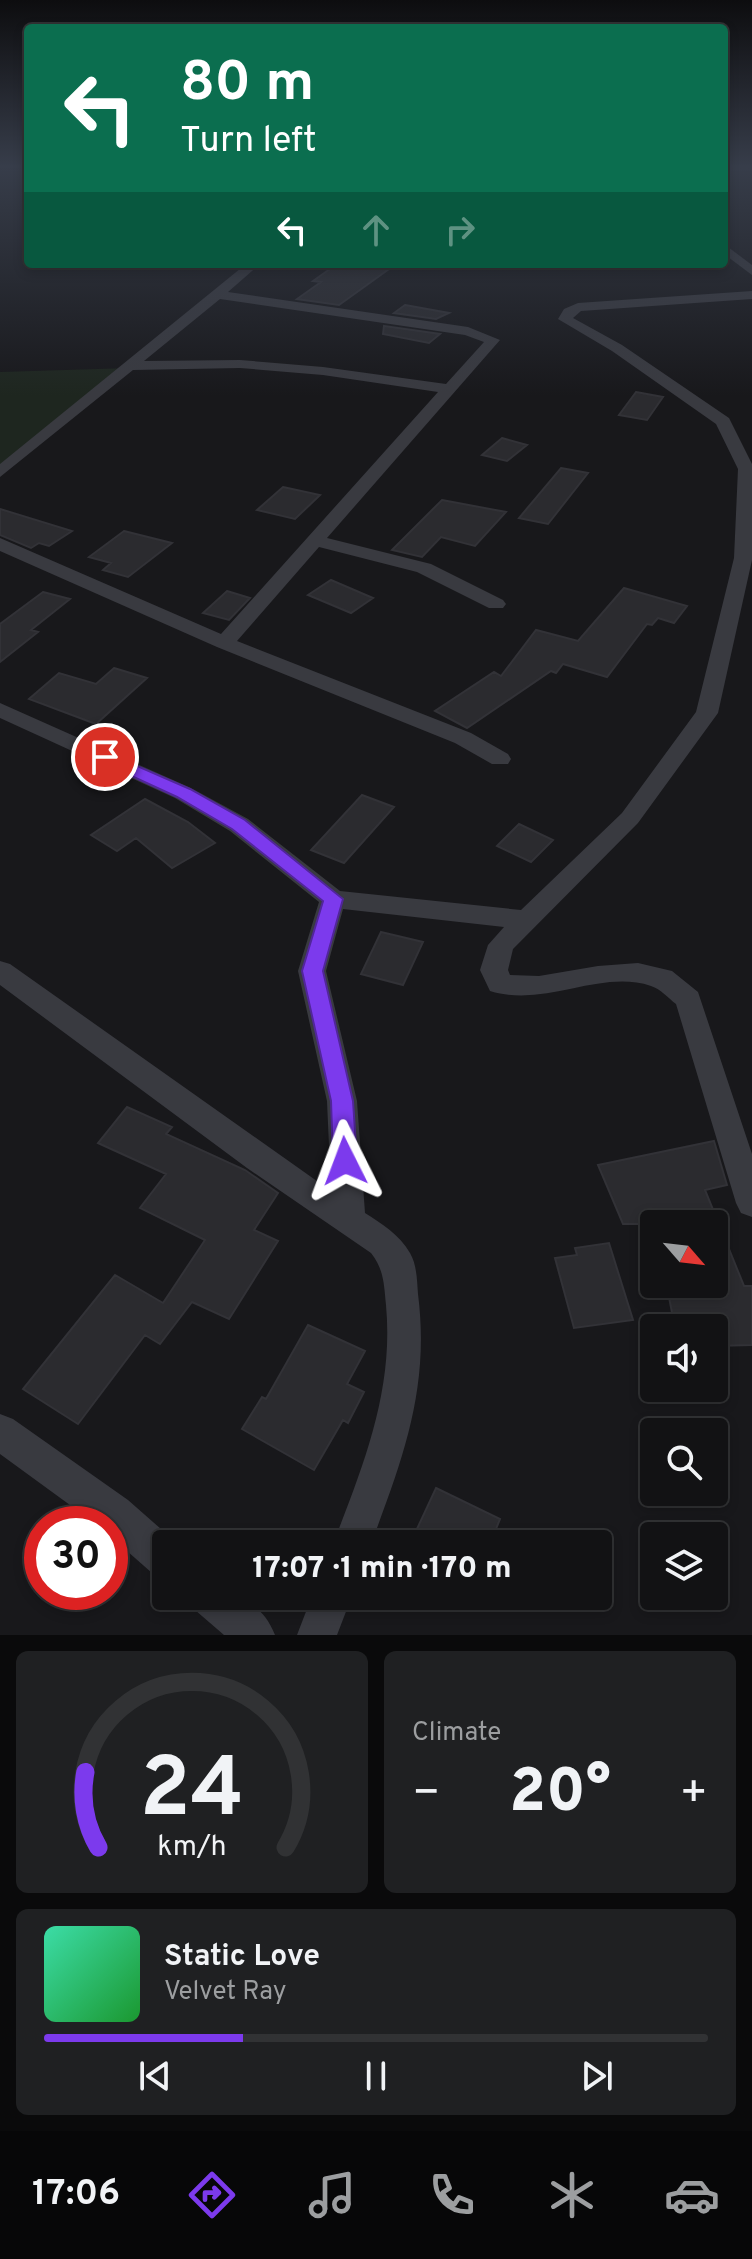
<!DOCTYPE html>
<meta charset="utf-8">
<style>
:root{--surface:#121214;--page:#1f2022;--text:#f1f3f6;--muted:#9c9ea0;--line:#313234;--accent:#7c3aed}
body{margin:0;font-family:Overpass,sans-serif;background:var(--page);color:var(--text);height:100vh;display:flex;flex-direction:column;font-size:30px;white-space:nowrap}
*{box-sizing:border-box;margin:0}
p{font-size:26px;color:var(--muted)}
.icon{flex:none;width:44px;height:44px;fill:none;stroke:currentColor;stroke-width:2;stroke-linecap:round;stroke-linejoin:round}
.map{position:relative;height:1635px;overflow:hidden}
.details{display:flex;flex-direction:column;gap:16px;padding:16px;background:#0a0a0b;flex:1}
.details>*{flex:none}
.guide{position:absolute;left:24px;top:24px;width:704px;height:244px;border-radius:8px;box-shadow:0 4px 12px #0003,0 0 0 2px var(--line);background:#0b6e4f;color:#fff;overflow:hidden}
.needle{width:52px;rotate:118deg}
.buttons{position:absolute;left:640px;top:1210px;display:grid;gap:16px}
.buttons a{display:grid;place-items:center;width:88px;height:88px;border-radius:8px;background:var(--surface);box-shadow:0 4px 12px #0003,0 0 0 2px var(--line);font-size:40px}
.speed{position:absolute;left:24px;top:1506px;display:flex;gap:16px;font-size:40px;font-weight:700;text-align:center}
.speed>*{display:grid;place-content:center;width:104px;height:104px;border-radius:50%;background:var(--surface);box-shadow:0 4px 12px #0003,0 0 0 2px var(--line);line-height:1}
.speed .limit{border:12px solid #d22;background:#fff;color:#111}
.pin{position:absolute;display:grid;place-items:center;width:68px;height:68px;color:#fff;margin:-34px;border:4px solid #fff;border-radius:50%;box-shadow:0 2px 8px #0007}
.me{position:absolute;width:88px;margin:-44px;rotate:357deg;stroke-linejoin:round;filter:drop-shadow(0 0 6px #0008)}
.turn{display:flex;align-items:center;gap:28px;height:168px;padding:0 24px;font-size:36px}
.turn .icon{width:104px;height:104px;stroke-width:2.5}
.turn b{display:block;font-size:56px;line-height:68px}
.lanes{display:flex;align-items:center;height:76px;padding:0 24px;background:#0003;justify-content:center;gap:40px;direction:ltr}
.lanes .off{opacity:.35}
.big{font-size:60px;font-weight:800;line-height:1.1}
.details .card{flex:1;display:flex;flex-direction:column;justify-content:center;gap:12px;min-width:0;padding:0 28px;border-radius:12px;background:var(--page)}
.details .dial{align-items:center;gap:0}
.dial svg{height:208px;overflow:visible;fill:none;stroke:var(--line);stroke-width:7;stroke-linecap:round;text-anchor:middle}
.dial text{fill:var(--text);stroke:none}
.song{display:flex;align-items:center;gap:24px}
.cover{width:96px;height:96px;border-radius:12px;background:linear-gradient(135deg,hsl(160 70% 55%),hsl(130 70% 35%))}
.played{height:8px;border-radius:4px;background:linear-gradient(90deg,var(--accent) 30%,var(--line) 30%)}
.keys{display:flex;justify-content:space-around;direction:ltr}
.heat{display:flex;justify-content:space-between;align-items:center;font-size:44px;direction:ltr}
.details .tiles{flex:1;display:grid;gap:16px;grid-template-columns:1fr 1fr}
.card:last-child{grid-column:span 2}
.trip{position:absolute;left:152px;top:1530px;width:460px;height:80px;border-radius:8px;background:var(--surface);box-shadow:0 4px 12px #0003,0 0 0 2px var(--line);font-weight:800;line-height:80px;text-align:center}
.tab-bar{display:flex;height:128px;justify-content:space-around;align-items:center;background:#070708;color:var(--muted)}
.tab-bar .icon{width:56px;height:56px}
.tab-bar .selected{color:var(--accent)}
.tab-bar b{font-size:36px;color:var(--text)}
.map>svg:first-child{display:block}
.green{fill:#1e261f}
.building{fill:#2b2b2f;stroke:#323237;stroke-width:2}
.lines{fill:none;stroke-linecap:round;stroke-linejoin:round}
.minor{fill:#393a40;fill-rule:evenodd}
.route{fill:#7c3aed;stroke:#51269a;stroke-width:2}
</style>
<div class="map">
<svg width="752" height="1635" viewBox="0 0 752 1635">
<rect width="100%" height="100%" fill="#18181b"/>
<path class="green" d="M129 368 0 472V372Z"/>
<path class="building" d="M337 264H396L339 305 297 299 321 282 313 281Z
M405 305 449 313 436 319 394 313Z
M384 326 440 334 429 343 383 334Z
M636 392 663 397 647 420 619 415Z
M502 438 527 445 507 461 482 455Z
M561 468 588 473 548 524 519 518Z
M283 487 320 495 295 519 257 510Z
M442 500 506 512 475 546 441 537 422 557 392 550Z
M0 509 72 531 49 546 39 543 31 548 0 535Z
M124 531 172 543 128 577 103 570 111 563 89 557Z
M331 580 373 598 351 613 308 595Z
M624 588 687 606 674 623 658 618 652 625 647 624 607 677 563 664 556 673 551 671 467 728 435 711 494 672 501 676 536 630 578 641Z
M227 591 250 598 229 620 203 613Z
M43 592 70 599 31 630 38 632 0 662V624Z
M114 668 147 678 96 724 29 699 59 673 96 684Z
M362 795 394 807 344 863 311 850Z
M145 799 188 822 215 843 172 868 136 838 117 851 91 835Z
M519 824 553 840 531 862 497 846Z
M381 932 423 942 403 985 361 974Z
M127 1107 172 1127 166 1134 245 1170 278 1193 254 1230 278 1241 229 1319 192 1302 160 1344 145 1335 78 1424 23 1389 115 1275 163 1303 205 1240 140 1208 166 1174 98 1143Z
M714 1141 727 1185 705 1190 744 1286H752V1345L714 1346V1328H675L667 1287 714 1286V1224H623L598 1165Z
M609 1243 633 1320 574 1328 555 1258 577 1255 575 1248Z
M308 1325 365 1351 347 1384 364 1392 348 1423 343 1420 314 1470 242 1429 262 1397 266 1399Z
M436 1488 500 1519 490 1544H410Z"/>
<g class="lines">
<path class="minor" d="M724 167H752V170L724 171Z
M724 244 752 265V275L724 254Z
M246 264H260L228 292 468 327 500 340 327 538 431 564 503 600 506 604 503 608H489L417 572 319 547 237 641 471 733 508 754 511 759 508 764H492L455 743 217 647 0 551V538L221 634 438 392 323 375 240 368 133 370 0 477V464ZM220 299 465 335 484 342 446 384 323 367 240 360 144 361Z
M752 291V299L581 311 573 318 622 345 729 418 752 464V560L718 713 638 823 513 949 508 970 510 975 539 976 598 966 638 963 672 971 698 992 752 1154V1217L741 1213 736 1203 676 1004C668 998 661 989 651 986 600 969 546 1008 490 991L480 970 488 945 504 927 343 909 326 971 357 1101 365 1213C382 1224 399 1234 410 1253 417 1265 417 1281 418 1294 430 1388 403 1458 371 1544H333C363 1466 394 1391 386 1305 384 1285 384 1269 371 1253L247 1168 0 985V961L10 964 331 1191 327 1101 298 971 319 902 230 831 175 798 0 718V703L191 788 248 819 340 891 521 910 622 813 696 712 734 558 738 469 716 424 612 351 558 319 564 309 578 303Z
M0 1414 13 1419 128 1500 178 1544H166V1579L152 1573 110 1536V1524H96L0 1454Z
M189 1596C228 1596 258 1593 275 1635H224L195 1610Z
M312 1596H352L337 1635H297Z"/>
</g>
<linearGradient id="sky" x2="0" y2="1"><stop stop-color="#0d0d0f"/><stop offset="0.42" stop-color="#373d4a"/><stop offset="1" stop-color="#373d4a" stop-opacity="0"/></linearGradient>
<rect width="752" height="396" fill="url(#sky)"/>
<path class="route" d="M105 752 190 789 245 820 343 899 323 971 353 1101 357 1161 354 1168 345 1171 337 1168 333 1161 331 1101 302 971 323 901 232 829 177 797 99 761V754Z"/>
</svg>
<div class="buttons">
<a><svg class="needle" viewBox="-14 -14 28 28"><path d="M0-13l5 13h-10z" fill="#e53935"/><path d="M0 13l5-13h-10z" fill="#9c9ea0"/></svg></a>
<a><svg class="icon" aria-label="sound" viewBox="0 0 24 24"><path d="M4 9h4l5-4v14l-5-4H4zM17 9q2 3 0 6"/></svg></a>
<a><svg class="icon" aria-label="search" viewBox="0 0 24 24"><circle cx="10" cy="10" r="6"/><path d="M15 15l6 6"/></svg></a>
<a><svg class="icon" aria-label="layers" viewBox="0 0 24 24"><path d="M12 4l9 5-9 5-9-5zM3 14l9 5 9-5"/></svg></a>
</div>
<div class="speed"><div class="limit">30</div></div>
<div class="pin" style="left:105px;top:757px;background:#d93025"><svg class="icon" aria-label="arrive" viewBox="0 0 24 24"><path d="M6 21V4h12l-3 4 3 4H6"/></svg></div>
<svg class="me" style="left:345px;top:1161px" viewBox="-20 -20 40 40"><path d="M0-17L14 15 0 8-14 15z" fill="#7c3aed" stroke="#fff" stroke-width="4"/></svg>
<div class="trip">17:07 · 1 min · 170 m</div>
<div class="guide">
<div class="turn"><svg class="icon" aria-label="left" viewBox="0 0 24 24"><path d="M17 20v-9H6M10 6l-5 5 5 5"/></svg><div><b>80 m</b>Turn left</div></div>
<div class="lanes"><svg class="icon" aria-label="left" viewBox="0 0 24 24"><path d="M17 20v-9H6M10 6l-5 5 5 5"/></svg><svg class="icon off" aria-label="ahead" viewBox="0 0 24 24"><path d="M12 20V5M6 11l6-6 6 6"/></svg><svg class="icon off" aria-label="right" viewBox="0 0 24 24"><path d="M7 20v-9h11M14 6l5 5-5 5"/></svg></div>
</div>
</div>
<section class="details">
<div class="tiles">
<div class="card dial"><svg viewBox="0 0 100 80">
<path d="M14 69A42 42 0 1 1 86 69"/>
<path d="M14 69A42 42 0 0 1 9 40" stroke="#7c3aed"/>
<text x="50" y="56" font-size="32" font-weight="700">24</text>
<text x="50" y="72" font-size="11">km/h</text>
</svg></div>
<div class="card"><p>Climate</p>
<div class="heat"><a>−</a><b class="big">20°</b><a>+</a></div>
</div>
<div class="card">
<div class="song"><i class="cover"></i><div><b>Static Love</b><p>Velvet Ray</p></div></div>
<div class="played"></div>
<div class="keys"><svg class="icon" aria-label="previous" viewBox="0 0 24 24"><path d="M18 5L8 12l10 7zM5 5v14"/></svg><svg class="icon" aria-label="pause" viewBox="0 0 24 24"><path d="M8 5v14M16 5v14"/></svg><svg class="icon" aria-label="next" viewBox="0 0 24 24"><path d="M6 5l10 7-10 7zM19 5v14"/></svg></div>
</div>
</div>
</section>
<nav class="tab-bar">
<b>17:06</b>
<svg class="icon selected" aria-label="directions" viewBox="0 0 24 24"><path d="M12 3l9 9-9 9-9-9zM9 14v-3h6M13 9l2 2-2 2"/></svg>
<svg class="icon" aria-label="music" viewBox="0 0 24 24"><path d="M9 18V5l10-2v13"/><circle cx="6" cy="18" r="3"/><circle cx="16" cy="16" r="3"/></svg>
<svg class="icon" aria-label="phone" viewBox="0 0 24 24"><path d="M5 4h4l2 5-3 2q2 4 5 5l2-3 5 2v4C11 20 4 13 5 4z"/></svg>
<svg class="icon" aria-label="climate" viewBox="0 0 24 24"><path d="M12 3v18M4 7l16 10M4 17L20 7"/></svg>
<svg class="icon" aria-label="car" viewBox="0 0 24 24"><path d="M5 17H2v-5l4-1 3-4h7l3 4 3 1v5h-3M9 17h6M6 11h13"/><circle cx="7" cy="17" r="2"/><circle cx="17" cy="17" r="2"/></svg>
</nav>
